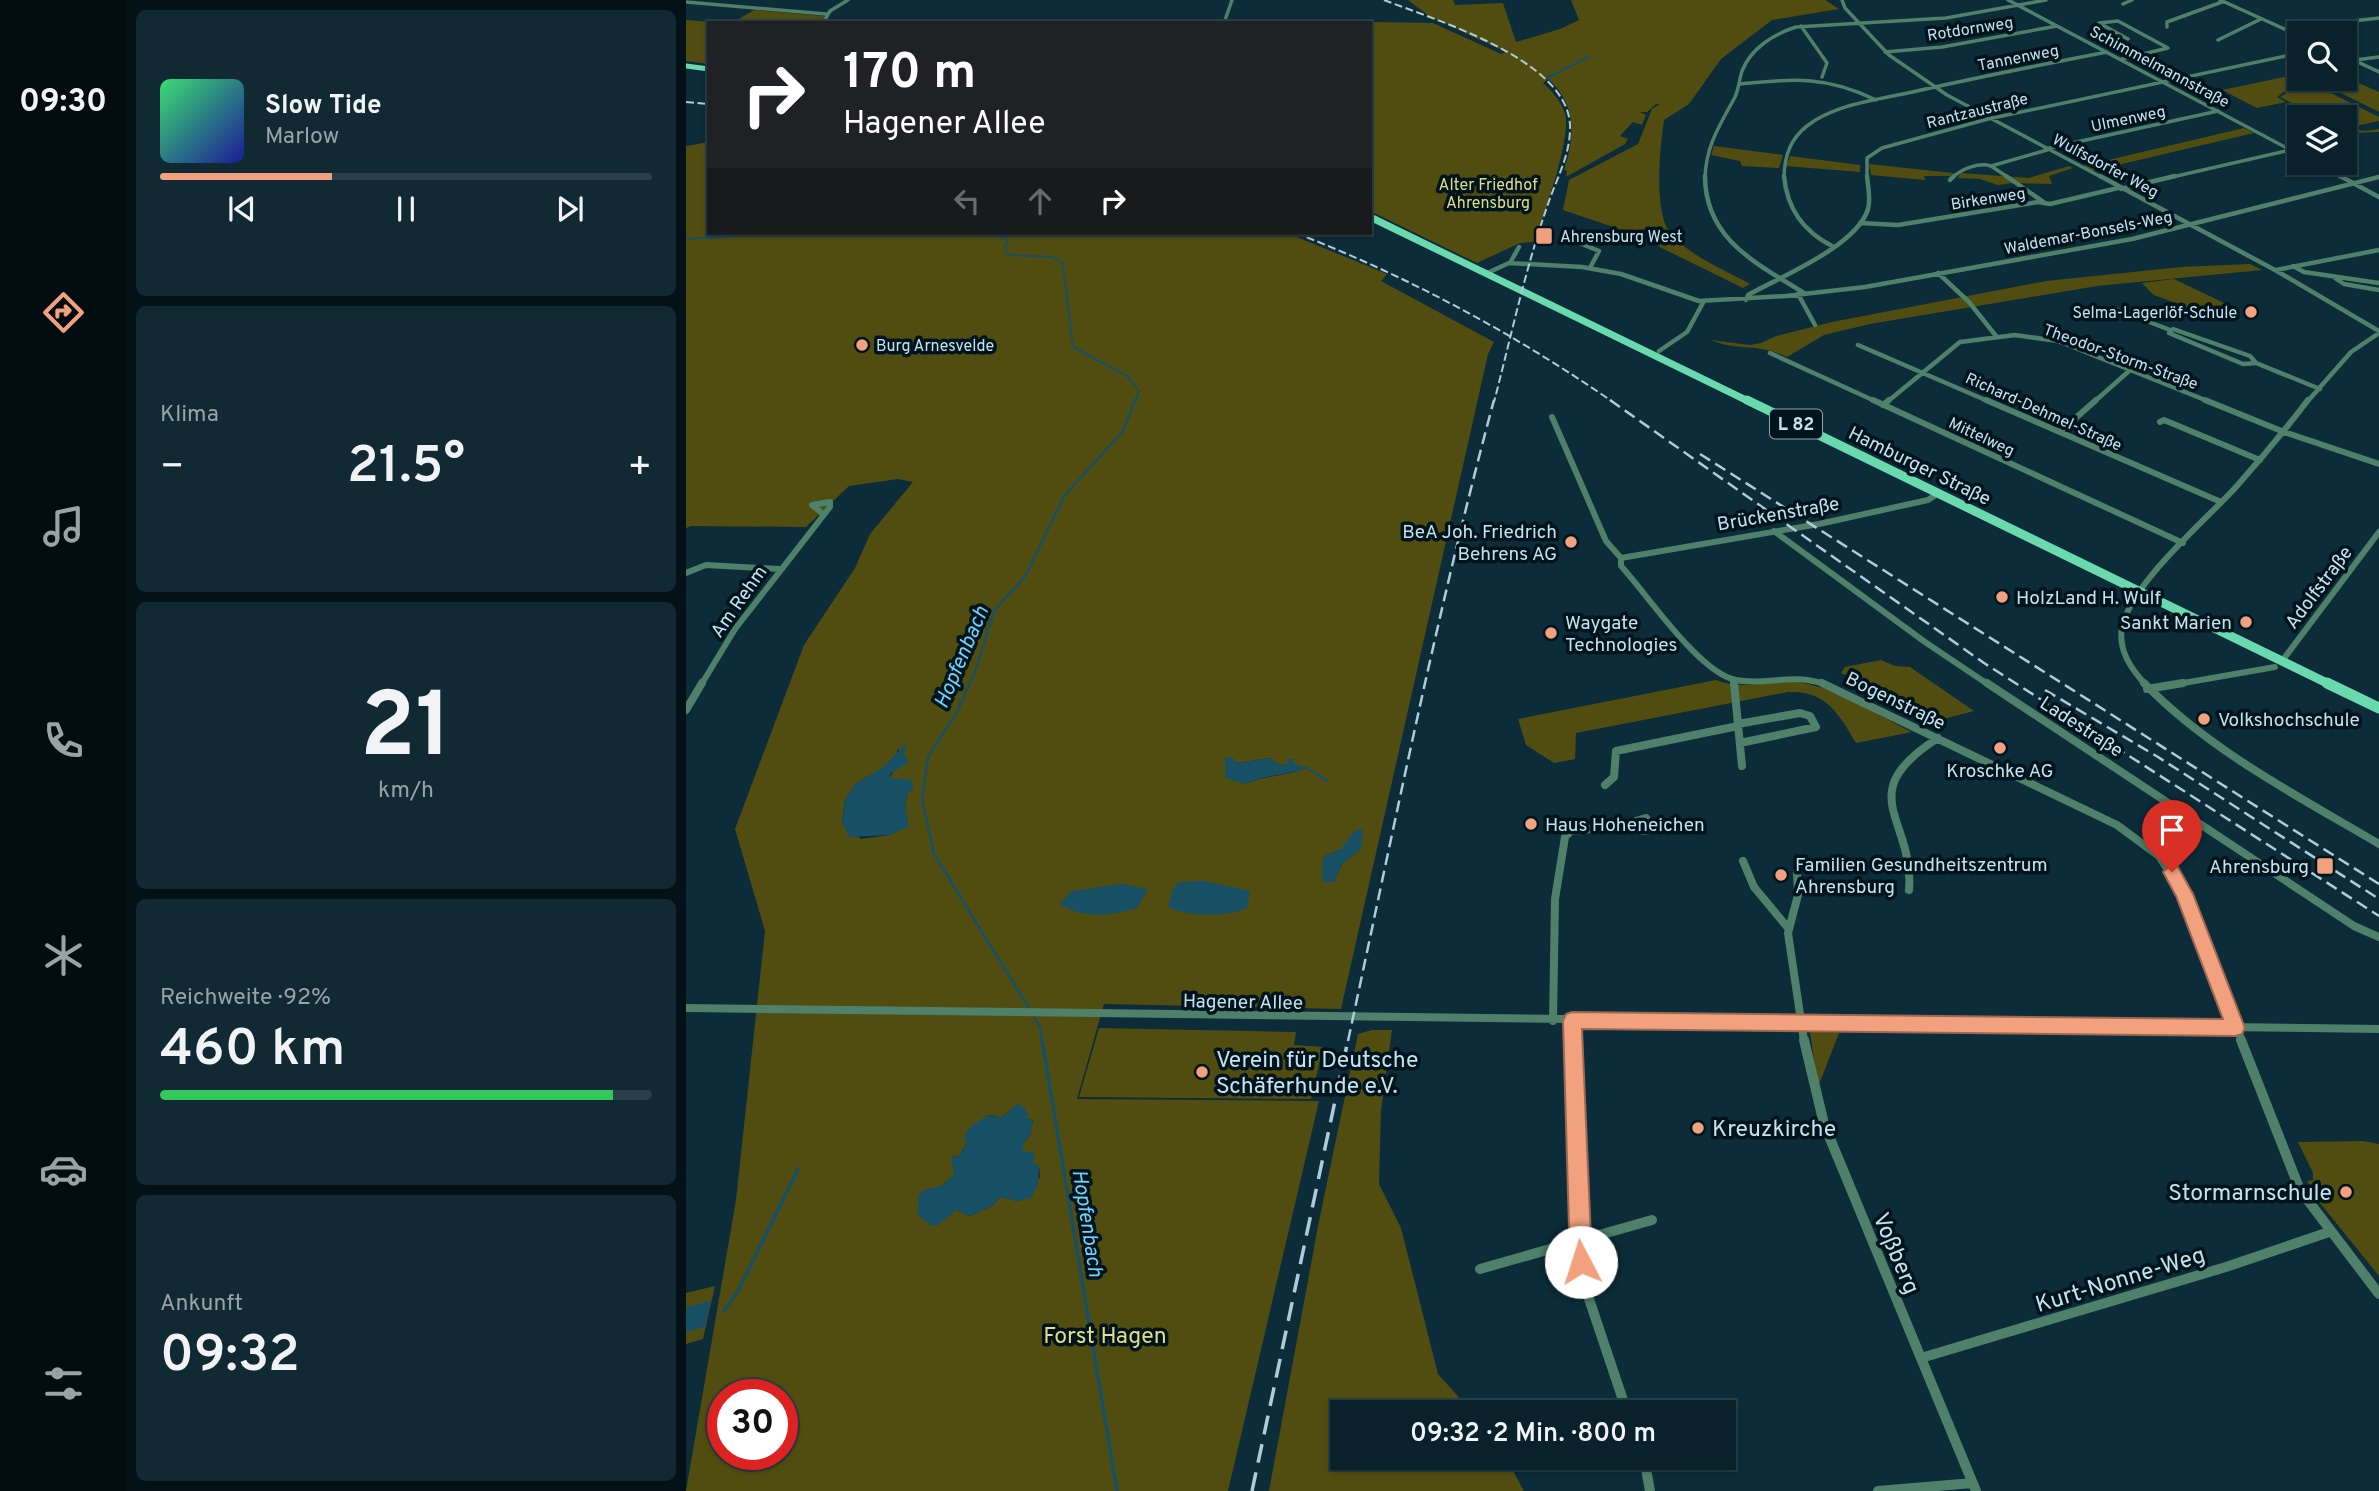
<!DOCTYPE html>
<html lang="de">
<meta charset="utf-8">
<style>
:root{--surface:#08212a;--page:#112932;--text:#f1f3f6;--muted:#98a3a8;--line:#293e47;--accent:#f1a17d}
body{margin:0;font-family:Overpass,sans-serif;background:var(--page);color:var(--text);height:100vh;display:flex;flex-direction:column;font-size:26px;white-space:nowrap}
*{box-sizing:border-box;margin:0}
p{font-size:23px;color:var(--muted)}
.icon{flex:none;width:38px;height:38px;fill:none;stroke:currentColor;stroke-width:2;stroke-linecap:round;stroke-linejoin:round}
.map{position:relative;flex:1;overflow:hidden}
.sheet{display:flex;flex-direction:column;gap:10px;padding:10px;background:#041217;width:560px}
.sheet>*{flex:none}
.top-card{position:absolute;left:21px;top:21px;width:665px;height:214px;border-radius:0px;box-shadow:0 2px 5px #0004,0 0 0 2px var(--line);background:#202124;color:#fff;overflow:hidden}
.tools{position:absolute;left:1601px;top:21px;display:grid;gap:14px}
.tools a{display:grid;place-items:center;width:70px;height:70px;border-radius:0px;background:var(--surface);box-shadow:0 2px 5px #0004,0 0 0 2px var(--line);font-size:35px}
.speed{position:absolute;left:21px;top:1379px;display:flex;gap:14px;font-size:35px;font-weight:700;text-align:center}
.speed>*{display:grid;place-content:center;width:91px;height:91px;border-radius:50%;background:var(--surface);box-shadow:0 2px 5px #0004,0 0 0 2px var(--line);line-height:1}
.speed .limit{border:10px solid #d22;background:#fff;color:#111}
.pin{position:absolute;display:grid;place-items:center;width:60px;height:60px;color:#fff;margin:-72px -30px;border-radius:50% 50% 50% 0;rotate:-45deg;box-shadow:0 0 7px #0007}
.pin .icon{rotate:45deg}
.me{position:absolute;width:77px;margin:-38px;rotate:355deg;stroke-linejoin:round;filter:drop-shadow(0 0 5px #0008)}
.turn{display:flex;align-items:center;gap:24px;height:147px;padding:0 21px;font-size:32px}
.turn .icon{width:91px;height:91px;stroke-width:2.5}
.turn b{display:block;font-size:49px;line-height:60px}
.lanes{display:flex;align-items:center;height:66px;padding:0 21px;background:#0003;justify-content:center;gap:35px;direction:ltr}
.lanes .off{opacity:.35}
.big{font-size:52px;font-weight:600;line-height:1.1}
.sheet .card{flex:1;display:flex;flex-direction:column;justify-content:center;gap:10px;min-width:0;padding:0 24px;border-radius:10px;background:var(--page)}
.sheet .dial{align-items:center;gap:0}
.dial b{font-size:91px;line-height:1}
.song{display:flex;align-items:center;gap:21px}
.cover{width:84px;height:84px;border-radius:10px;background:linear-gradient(135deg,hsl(140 70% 55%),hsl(240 70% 35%))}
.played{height:7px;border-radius:4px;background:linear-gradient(90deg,var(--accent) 35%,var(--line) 35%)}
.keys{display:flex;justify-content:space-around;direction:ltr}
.heat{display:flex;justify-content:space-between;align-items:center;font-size:38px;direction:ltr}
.charge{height:10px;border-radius:5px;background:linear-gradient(90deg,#34c759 92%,var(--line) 0)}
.trip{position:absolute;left:644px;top:1400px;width:406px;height:70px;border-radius:0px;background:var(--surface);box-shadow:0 2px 5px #0004,0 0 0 2px var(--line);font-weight:600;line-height:70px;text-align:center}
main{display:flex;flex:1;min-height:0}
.menu{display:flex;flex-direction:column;width:126px;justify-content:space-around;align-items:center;background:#030d11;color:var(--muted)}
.menu .icon{width:49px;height:49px}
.menu .active{color:var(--accent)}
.menu b{font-size:32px;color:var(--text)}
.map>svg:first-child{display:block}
.green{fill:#514d11;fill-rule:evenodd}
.water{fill:#175064}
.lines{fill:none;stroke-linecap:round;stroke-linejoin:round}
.stream-far2{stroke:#175064;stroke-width:2}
.stream-far1{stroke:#175064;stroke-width:2.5}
.stream{stroke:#175064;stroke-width:3.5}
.minor-far4{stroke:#4e806a;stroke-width:3.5}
.minor-far3{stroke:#4e806a;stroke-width:4.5}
.minor-far2{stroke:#4e806a;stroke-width:6}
.minor-far1{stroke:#4e806a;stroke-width:8}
.minor{stroke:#4e806a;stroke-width:10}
.primary-far3{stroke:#6ad9ad;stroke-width:5}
.primary-far2{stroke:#6ad9ad;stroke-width:7}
.primary-far1{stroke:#6ad9ad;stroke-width:9}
.primary{stroke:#6ad9ad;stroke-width:11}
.rail-far2{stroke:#aeccd8;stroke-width:2;stroke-dasharray:8 3.5;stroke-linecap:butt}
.rail-far1{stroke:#aeccd8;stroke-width:2.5;stroke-dasharray:12 6;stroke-linecap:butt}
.rail{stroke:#aeccd8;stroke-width:3.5;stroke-dasharray:19 10;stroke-linecap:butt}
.route{fill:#f1a17d;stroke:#9d6951;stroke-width:2}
.poi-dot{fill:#f1a17d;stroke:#00141d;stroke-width:2.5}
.labels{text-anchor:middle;stroke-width:7;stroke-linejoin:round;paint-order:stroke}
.far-street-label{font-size:16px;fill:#c4e2ee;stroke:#00141d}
.far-park-label{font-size:16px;fill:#e3dd83;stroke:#00141d}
.far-poi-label{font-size:16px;fill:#c4e2ee;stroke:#00141d;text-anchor:start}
.shield{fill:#00141d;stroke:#89a4af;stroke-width:2}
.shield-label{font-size:18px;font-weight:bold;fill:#c4e2ee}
.street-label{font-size:19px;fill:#c4e2ee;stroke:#00141d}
.poi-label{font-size:19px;fill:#c4e2ee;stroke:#00141d;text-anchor:start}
.water-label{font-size:21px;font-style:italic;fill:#6bd5fd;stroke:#00141d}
.near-poi-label{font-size:23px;fill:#c4e2ee;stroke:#00141d;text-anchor:start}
.near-street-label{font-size:23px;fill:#c4e2ee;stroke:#00141d}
.near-park-label{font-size:23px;fill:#e3dd83;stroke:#00141d}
</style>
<main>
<nav class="menu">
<b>09:30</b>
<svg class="icon active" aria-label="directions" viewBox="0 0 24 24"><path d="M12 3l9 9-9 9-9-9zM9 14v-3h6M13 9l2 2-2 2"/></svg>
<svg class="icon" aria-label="music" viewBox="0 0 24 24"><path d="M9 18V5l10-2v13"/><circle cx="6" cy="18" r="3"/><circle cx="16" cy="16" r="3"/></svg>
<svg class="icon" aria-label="phone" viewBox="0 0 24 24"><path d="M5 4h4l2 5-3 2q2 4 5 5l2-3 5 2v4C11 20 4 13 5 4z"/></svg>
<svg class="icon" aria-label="climate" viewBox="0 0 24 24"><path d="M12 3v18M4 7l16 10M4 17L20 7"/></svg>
<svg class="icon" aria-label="car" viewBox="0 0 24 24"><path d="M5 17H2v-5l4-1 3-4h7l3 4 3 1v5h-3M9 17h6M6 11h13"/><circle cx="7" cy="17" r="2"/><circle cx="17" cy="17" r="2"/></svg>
<svg class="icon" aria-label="filters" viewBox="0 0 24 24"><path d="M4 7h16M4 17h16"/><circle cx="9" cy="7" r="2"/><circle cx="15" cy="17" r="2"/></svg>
</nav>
<section class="sheet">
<div class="card">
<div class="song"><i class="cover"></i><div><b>Slow Tide</b><p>Marlow</p></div></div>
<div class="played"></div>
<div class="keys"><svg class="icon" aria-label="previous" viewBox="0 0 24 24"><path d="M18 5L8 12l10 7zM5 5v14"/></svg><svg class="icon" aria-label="pause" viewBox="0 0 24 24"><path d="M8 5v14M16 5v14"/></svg><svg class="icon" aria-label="next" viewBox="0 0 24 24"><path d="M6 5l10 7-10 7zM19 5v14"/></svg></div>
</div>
<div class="card"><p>Klima</p>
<div class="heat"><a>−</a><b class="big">21.5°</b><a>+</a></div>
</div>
<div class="card dial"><b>21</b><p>km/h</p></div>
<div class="card"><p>Reichweite · 92%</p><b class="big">460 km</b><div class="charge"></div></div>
<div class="card"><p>Ankunft</p><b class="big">09:32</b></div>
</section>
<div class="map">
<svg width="1693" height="1491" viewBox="0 0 1693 1491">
<rect width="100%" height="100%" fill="#0b2c38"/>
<path class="green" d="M722 0H767L769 5 817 3 830 42 874 29 893 20 885 0H1139L1153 9 1086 20 1035 59 1003 104 978 120C974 146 967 213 985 234 1006 257 1037 269 1064 284L1057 288 945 233 877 210 883 180 952 144 966 109 974 104H970L961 112H954L960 115 956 125 947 122 934 136 942 139 939 144 880 177 881 171 878 170C889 136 891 105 862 79L857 83C866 91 875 101 879 114 886 138 857 215 849 242L834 243 791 263 684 211V23H573L574 20 747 23 815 54 820 52 743 16Z
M68 10 138 16 136 23H46Z
M0 20 40 23H23V64L0 61Z
M1613 74 1614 79 1659 77 1693 92V112L1643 87 1623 88 1647 94 1693 117V121L1661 128 1679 131 1693 129V132L1663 133 1659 131V117H1633L1594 97 1605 90 1622 88 1602 89 1591 97 1600 102 1571 108 1536 90Z
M1558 128 1568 133 1406 171 1397 166Z
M23 142V233H601L701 274 695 281 808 342 802 354 655 1009 418 1004 391 1099 633 1101 542 1491H0L50 1200 79 931 49 829 118 645 169 568 184 534 227 482 212 479 163 486 120 527 5 526 0 528V146ZM212 749 218 756 203 778 214 780 222 793 219 804 222 826 204 835 175 839 156 822 159 800 169 784 197 768 208 759ZM545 757 550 763 585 758 590 763 602 766 608 759V764L620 768C599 777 579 775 559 784ZM655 849H674L656 864 648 882 637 857ZM333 1103 341 1119 347 1120 344 1135 337 1144V1152L347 1164 353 1166 354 1177 332 1201 314 1197 306 1206 284 1216 270 1210 253 1223 244 1225 232 1208V1196L255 1186 268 1175 266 1156 272 1157 295 1121 302 1115 315 1118ZM37 1395H96V1454H37Z
M1028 146 1097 155 1093 168 1056 166 1054 161 1025 155Z
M1104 156 1174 165V172L1100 166Z
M1183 164 1267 173 1265 176H1238L1239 180 1185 175Z
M1383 166 1387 168 1363 176 1366 184 1328 183 1312 185 1294 179 1272 178 1275 173 1343 178Z
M1564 264 1576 270 1411 286 1184 324 1138 335 1101 357C1070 342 1052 352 1025 340L1064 345 1075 343 1090 336 1146 322 1360 281 1495 267Z
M1488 279 1538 303 1524 316 1468 295 1456 283Z
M1195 660 1209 666 1224 667 1288 711 1238 724 1234 722 1240 713 1155 673 1159 667Z
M1030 680C1057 691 1083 679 1111 682 1151 687 1191 715 1226 732L1170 743C1153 714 1140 690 1102 692L890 733 889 759 868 763 840 745 832 719Z
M413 1028 610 1032 608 1045 637 1047 625 1099 393 1097Z
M686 1030H706L695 1110 693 1184 715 1228 752 1374 786 1412H656V1458H820L838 1491H583L633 1221 672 1034Z
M1124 1032 1153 1033 1132 1087Z
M1677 1141 1693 1144V1276L1634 1203 1621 1181 1627 1180V1173L1612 1142Z
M29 1286 17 1339 0 1344V1293Z"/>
<path class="water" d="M221 742 218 755 223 762 204 774 203 778 226 780 227 789C214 798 221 813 223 826L204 835 163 837 156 822 159 800 169 784 197 767Z
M546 757 550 763 585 758 590 763 602 765 601 759H608V764L621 768C600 776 579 774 559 784L539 778V758Z
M669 830H677L675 849 656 864 648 882H636L637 857 655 849Z
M518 881 564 891 561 908C540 917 503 917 482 907L487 889 493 882Z
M436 884 462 889 451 908C424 916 397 919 374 904L385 891Z
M333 1103 343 1114 341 1119 347 1120 344 1135 337 1144V1151L346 1152 349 1156 347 1164 353 1165 352 1185 345 1198 332 1201 314 1197 306 1206 284 1216 270 1210 251 1226 244 1225 232 1215V1196L237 1190 255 1186 268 1175 265 1156 272 1157 281 1143 278 1137 284 1127 302 1115 307 1117 309 1114 315 1118Z
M25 1301 19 1327 0 1332V1307Z"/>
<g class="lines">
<path class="stream-far2" d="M861 78 904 56
M254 233 318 237 321 240 319 251 324 255 367 257 377 264 387 347 441 376 453 391 449 402
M0 239 119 233"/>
<path class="stream-far1" d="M621 768 641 781
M344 1010 248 854 236 799 242 757 271 712 290 669 308 611 340 575 378 496 437 431 449 400
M347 1016 354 1027 356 1041"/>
<path class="stream" d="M356 1040 431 1491
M38 1311 52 1291 112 1169"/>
<path class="minor-far4" d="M1156 0 1159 8 1203 55 1261 95 1417 178
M1322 0 1614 155
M1534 0 1614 36
M0 2 140 14
M1437 4 1446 0
M137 23 144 11 162 0
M538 23 546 0
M1115 26 1141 63 1136 77
M1481 27V22L1536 2
M1598 29 1693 18
M1532 40 1575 19
M1199 52 1256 47 1371 26
M1659 56 1693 72
M1436 59 1482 48 1432 21 1413 23 1442 39
M1669 60 1693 57
M1054 84C1107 79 1140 75 1190 100
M1359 149 1532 111
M1628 163 1657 178
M1305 166 1323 178
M1019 178C1020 145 1034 125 1049 97 1053 88 1053 80 1056 71 1065 48 1088 34 1110 27L1260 18 1360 0
M1098 178C1098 158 1104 139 1121 126 1148 105 1188 100 1222 93 1288 78 1354 65 1421 52
M1181 178V158L1196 148 1302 119 1614 53
M1266 178C1275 169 1293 162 1305 166L1361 150
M1482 178 1604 150
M1688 178 1693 177"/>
<path class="minor-far3" d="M1019 176C1019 240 1072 264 1118 293
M1098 176C1101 209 1117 231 1146 246
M1320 176 1359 203
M1414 176 1589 270 1693 331
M1654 176 1693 197
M1264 180 1268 176
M1435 189 1489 176
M1174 223 1212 225 1352 202 1364 204 1432 188
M891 242 913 251 904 268
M824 263 833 247
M1607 266 1618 272 1693 283
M1590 270 1693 250
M1252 273 1283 302 1310 336
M799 274 823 263 896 267 935 274 1013 301 1100 296 1179 287 1446 239 1693 177
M1649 278 1658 284 1693 290
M1112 294 1129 325
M1060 300 1062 295C1094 277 1171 246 1182 209 1185 199 1182 187 1181 176
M1427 308 1484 330
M1487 329 1564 356 1570 363 1557 364 1483 333Z
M1172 345 1304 402
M973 351 1001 332 1018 301
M1084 353 1191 402
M1570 363 1634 389
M1201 402 1274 342 1329 335 1372 341 1524 402
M1408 402 1443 371
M1621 402 1665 352 1693 333"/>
<path class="minor-far2" d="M1187 400 1497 543
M1300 400 1535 502
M1519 400 1598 432 1693 464
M1197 405 1203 400
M866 417 920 541 935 558V566C961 594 1013 673 1050 680 1082 686 1105 672 1141 685
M1474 422 1478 420 1574 460
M1375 431 1410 400
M1088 531 1239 642 1303 685
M935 558 1133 524 1242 500 1251 494
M0 573 20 565 94 569
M1596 661 1693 532
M1048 680V685
M15 685 49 629 144 507V502L126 505 137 514
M1460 685C1445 669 1432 650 1436 628 1445 583 1518 522 1550 487 1575 459 1599 430 1622 400
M1486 685 1589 667"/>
<path class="minor-far1" d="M1048 683 1056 766
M1136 683 1431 825 1473 856 1498 894 1556 1041
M1301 683 1668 926 1693 937
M1458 683C1524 751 1612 796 1693 844
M1461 689 1497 683
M0 710 16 683
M1052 724 1114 713 1124 716 1130 727 1054 743
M919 785 928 777 930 751 1052 726
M960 818 965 827 960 831 952 830 950 821Z
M1057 861 1068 887 1102 928
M1111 872 1112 895 1102 933 1118 1041
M1223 890C1229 819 1164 794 1252 738
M0 1008 1693 1029
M867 1021 869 899 879 837 885 831 949 825
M886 1021 887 1041"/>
<path class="minor" d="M887 1040 897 1281 941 1412
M1118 1040 1138 1124 1290 1491
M1555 1040 1614 1190 1693 1294
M794 1269 966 1220
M1235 1358 1540 1267 1643 1232
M958 1458 964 1491
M1192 1491 1287 1483"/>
<path class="primary-far3" d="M0 66 23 69"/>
<path class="primary-far2" d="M684 217 1064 402"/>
<path class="primary-far1" d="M1061 400 1645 685"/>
<path class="primary" d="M1641 683 1693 708"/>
<path class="rail-far2" d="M698 0C749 20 881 59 884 125 885 155 870 179 861 207 839 270 825 337 808 402
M0 102 23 104
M610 233C723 277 827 333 927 402"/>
<path class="rail-far1" d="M924 400 1298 663 1693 916
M1014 454 1693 884
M1359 690 1472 757 1693 899
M662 1041C708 827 751 612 808 400"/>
<path class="rail" d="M566 1491 662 1040"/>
</g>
<path class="route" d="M1486 864 1492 867 1507 894 1559 1028 1556 1034 1549 1036 896 1029 906 1262 903 1270 895 1273 887 1270 884 1262 877 1021 880 1014 886 1012 1537 1019 1490 896 1477 872Z"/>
<g class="poi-dot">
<rect x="849" y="227" width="18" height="18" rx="3.5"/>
<circle cx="1565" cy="312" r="7"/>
<circle cx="176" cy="345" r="7"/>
<circle cx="885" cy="542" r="7"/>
<circle cx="1316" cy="597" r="7"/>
<circle cx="1560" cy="622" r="7"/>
<circle cx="865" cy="633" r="7"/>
<circle cx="1518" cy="719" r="7"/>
<circle cx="1314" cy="748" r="7"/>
<circle cx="845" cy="824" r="7"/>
<rect x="1630" y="857" width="18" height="18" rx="3.5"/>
<circle cx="1095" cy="875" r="7"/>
<circle cx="516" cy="1072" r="7"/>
<circle cx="1012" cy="1128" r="7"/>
<circle cx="1660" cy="1192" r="7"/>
</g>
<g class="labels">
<g class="far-street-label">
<text transform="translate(1284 28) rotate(-9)" y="6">Rotdornweg</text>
<text transform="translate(1332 57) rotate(-11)" y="6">Tannenweg</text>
<text transform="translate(1474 66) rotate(28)" y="6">Schimmelmannstraße</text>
<text transform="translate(1291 110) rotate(-14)" y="6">Rantzaustraße</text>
<text transform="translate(1442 118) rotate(-12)" y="6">Ulmenweg</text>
<text transform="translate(1420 165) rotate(28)" y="6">Wulfsdorfer Weg</text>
<text transform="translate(1302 198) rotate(-9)" y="6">Birkenweg</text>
<text transform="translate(1402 232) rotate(-11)" y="6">Waldemar-Bonsels-Weg</text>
<text transform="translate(1435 356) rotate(20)" y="6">Theodor-Storm-Straße</text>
<text transform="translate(1358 411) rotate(24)" y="6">Richard-Dehmel-Straße</text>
<text transform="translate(1296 436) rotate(25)" y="6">Mittelweg</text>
</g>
<g class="far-park-label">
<text x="802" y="190">Alter Friedhof<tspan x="802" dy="18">Ahrensburg</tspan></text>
</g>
<g class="far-poi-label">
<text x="874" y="242">Ahrensburg West</text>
<text x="1551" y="318" text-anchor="end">Selma-Lagerlöf-Schule</text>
<text x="190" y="351">Burg Arnesvelde</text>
</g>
<rect class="shield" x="1084" y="409.5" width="52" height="29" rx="5"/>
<g class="shield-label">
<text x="1110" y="430">L 82</text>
</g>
<g class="street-label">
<text transform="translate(1234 465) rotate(26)" y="7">Hamburger Straße</text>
<text transform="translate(1092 513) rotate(-10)" y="7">Brückenstraße</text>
<text transform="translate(1632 587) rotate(-53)" y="7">Adolfstraße</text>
<text transform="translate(52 601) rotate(-55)" y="7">Am Rehm</text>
<text transform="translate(1210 700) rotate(26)" y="7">Bogenstraße</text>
<text transform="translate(1396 726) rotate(33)" y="7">Ladestraße</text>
<text transform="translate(557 1001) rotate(1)" y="7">Hagener Allee</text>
</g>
<g class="poi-label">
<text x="871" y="538" text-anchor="end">BeA Joh. Friedrich<tspan x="871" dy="22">Behrens AG</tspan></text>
<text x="1330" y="604">HolzLand H. Wulf</text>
<text x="879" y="629">Waygate<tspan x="879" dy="22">Technologies</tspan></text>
<text x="1546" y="629" text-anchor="end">Sankt Marien</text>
<text x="1532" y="726">Volkshochschule</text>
<text x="1314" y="777" text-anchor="middle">Kroschke AG</text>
<text x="859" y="831">Haus Hoheneichen</text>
<text x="1109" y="871">Familien Gesundheitszentrum<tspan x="1109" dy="22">Ahrensburg</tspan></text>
<text x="1623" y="873" text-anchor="end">Ahrensburg</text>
</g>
<g class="water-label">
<text transform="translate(275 657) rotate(-67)" y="7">Hopfenbach</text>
<text transform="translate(402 1223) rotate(81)" y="7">Hopfenbach</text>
</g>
<g class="near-poi-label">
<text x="530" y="1067">Verein für Deutsche<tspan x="530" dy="26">Schäferhunde e.V.</tspan></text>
<text x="1026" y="1136">Kreuzkirche</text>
<text x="1646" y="1200" text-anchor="end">Stormarnschule</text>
</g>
<g class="near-street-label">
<text transform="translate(1211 1253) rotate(67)" y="8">Voßberg</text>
<text transform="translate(1434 1279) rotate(-17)" y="8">Kurt-Nonne-Weg</text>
</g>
<g class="near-park-label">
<text x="419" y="1343">Forst Hagen</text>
</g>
</g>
</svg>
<div class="tools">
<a><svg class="icon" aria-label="search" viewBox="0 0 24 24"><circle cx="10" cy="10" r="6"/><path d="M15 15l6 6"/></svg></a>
<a><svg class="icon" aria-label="layers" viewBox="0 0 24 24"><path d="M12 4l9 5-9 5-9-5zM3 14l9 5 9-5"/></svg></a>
</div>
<div class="speed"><div class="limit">30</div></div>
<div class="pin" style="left:1486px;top:872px;background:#d93025"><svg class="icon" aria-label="arrive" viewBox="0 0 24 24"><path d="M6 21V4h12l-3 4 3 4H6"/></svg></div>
<svg class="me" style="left:895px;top:1262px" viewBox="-20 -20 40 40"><circle r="19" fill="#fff"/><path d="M0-13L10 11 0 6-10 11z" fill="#f1a17d"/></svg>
<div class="trip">09:32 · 2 Min. · 800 m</div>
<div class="top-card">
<div class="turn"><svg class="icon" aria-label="right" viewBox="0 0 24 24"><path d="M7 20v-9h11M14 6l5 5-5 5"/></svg><div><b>170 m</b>Hagener Allee</div></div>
<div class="lanes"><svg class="icon off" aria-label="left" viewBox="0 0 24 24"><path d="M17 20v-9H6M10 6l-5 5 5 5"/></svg><svg class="icon off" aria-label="ahead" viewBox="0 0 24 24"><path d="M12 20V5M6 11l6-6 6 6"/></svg><svg class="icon" aria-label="right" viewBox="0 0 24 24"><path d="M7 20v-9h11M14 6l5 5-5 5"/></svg></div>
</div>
</div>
</main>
